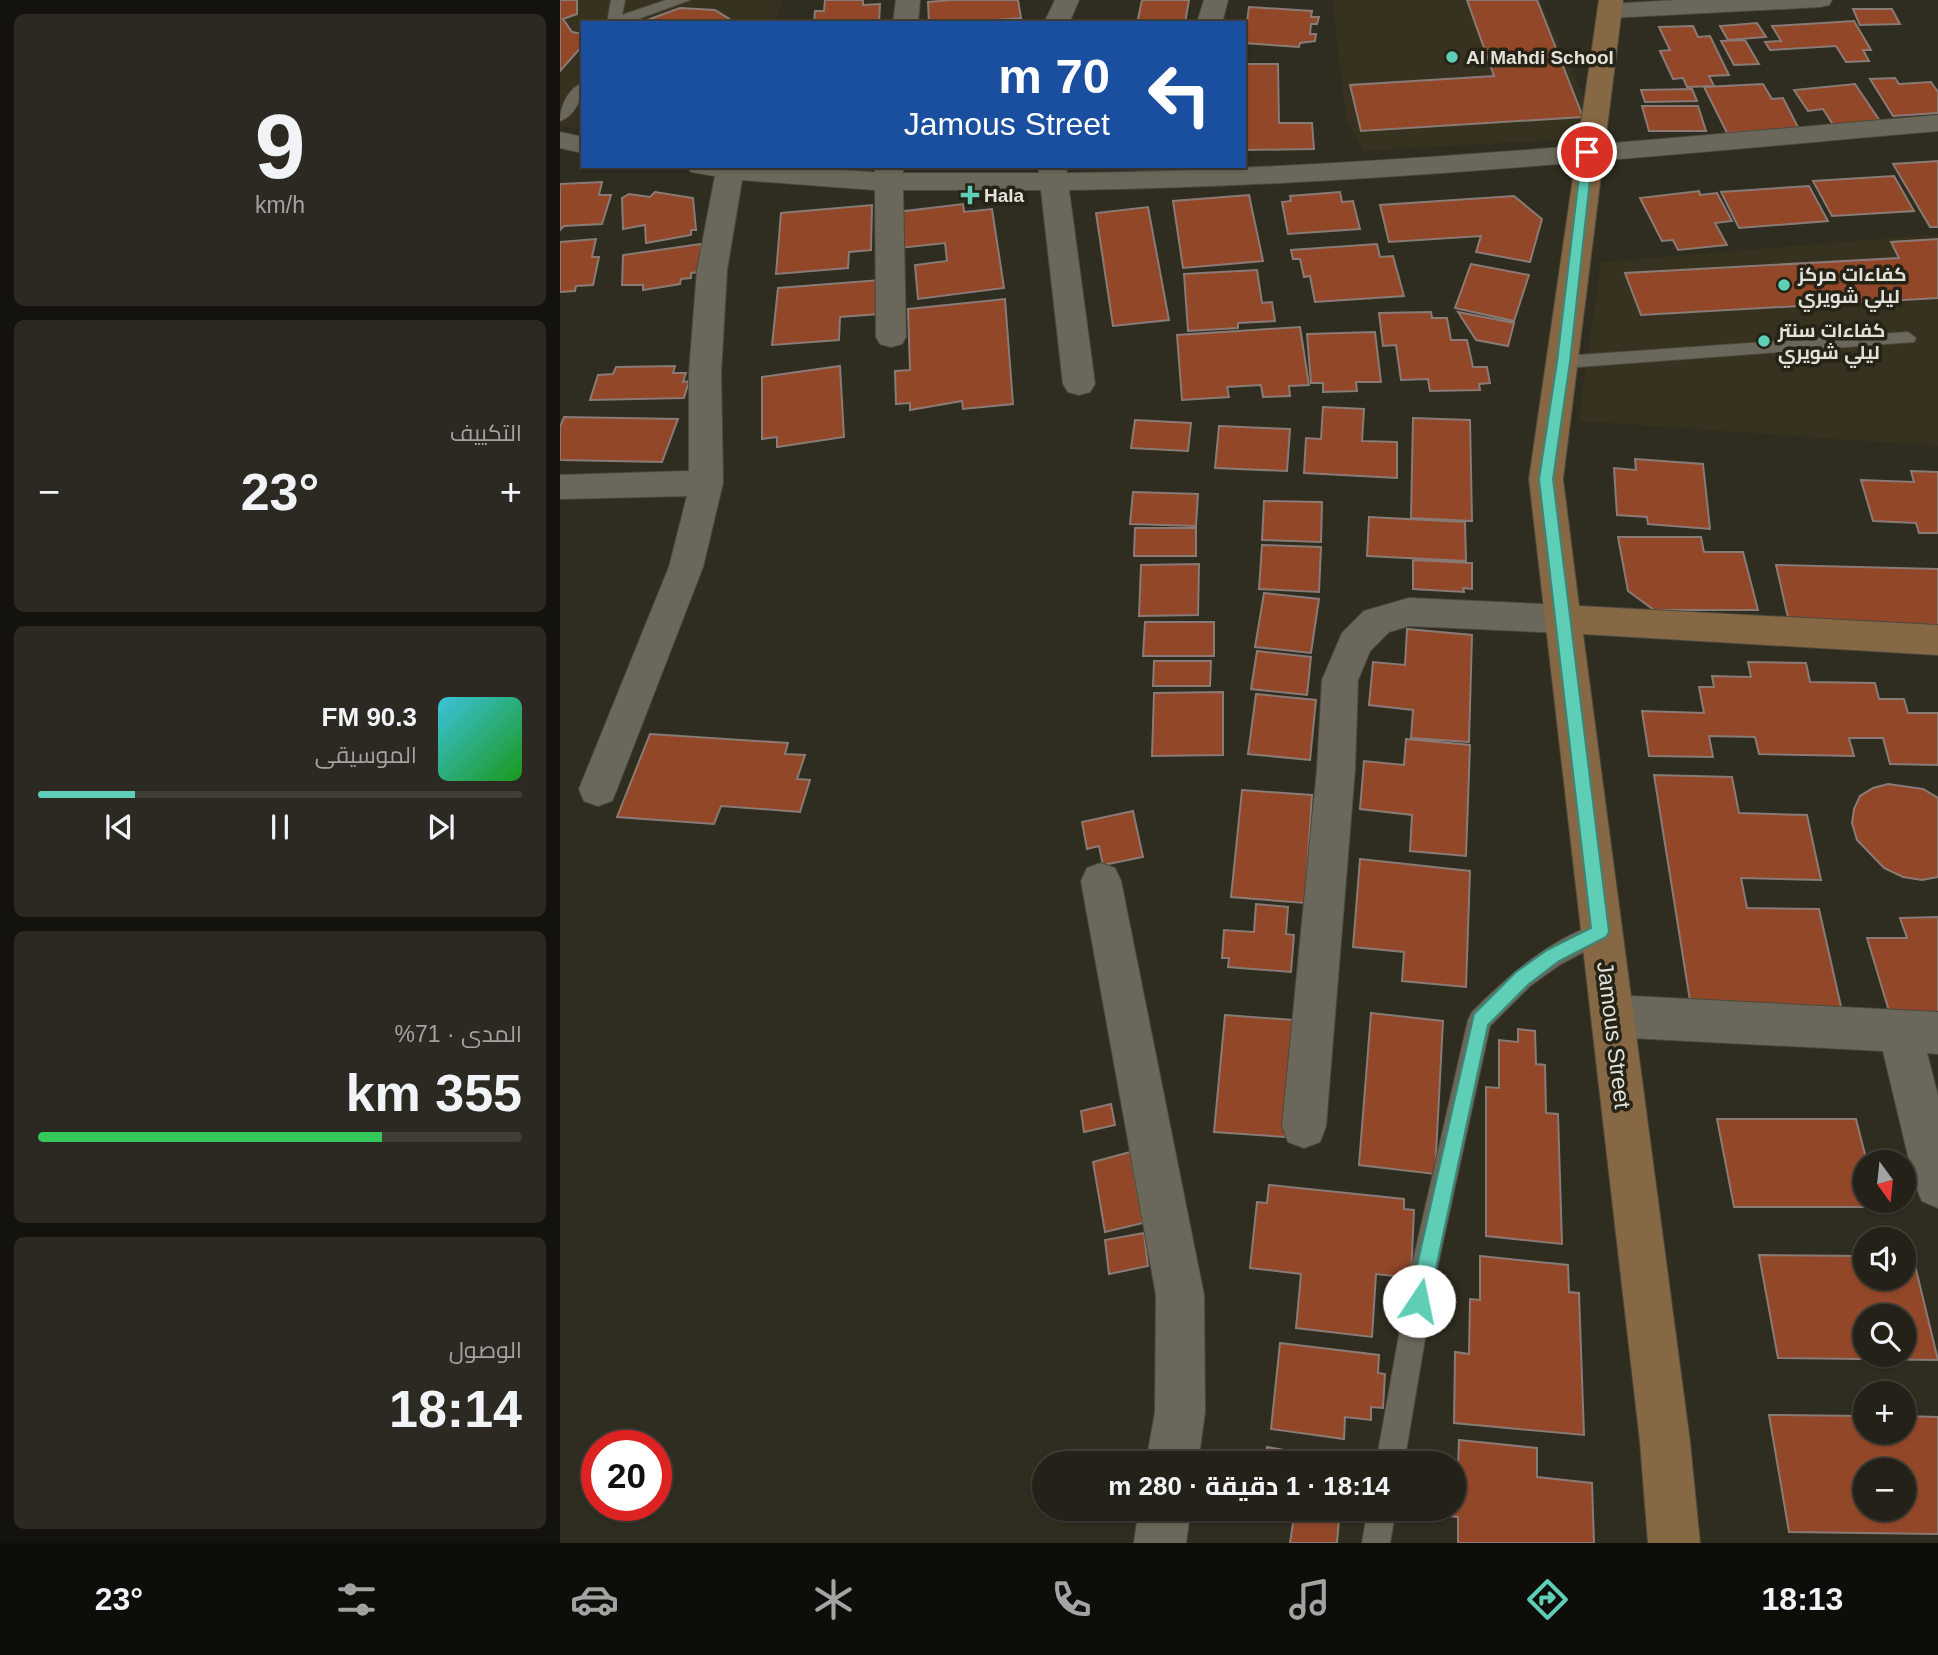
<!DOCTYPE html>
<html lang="ar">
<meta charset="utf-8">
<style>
:root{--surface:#232118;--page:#2b2921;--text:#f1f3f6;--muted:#a3a3a2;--line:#403e37;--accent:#5eceb7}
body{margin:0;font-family:Helvetica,Cairo,sans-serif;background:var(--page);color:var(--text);direction:rtl;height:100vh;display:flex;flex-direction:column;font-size:26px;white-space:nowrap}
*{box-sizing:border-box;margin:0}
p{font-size:23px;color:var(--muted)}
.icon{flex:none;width:38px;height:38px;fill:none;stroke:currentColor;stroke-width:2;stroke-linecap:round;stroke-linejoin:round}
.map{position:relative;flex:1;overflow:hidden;direction:ltr}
.sheet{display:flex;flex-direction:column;gap:14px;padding:14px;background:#13120d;width:560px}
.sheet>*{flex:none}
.hud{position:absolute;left:21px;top:21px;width:665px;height:147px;border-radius:0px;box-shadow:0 2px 5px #0004,0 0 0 2px var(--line);direction:rtl;background:#1a4fa0;color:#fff;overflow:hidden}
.needle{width:46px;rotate:165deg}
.buttons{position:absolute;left:1293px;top:1150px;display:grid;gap:14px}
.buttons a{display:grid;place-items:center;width:63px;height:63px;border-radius:50%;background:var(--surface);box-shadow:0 2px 5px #0004,0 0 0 2px var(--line);font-size:35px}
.speed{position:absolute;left:21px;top:1430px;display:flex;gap:14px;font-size:35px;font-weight:700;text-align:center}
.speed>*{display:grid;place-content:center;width:91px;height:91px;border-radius:50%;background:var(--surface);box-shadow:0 2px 5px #0004,0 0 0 2px var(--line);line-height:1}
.speed .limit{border:10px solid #d22;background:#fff;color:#111}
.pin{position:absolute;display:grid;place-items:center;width:60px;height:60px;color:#fff;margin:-30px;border:4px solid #fff;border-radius:50%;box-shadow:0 2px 7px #0007}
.me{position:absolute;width:77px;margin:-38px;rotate:11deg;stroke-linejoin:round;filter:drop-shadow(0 0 5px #0008)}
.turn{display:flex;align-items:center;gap:24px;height:147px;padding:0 21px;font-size:32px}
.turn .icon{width:91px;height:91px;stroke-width:2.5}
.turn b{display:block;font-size:49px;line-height:60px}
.big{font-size:52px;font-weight:700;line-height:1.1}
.sheet .card{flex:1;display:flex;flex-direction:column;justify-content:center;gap:10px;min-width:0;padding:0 24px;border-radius:10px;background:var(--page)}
.sheet .dial{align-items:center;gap:0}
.dial b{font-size:91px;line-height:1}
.song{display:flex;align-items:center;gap:21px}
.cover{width:84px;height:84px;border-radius:10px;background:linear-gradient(135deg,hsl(190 70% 55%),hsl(120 70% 35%))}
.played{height:7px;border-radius:4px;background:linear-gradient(90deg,var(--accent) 20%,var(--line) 20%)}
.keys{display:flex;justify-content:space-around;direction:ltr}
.heat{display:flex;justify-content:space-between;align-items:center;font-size:38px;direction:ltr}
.charge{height:10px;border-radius:5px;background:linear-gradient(90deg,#34c759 71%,var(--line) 0)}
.trip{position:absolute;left:472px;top:1451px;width:434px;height:70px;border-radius:35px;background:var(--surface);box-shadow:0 2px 5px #0004,0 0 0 2px var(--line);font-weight:700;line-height:70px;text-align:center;direction:rtl}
.menu{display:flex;height:112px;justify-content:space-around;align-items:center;background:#0e0d0a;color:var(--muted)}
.menu .icon{width:49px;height:49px}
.menu .on{color:var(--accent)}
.menu b{font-size:32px;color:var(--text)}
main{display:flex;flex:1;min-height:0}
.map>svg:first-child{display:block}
.built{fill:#36321f}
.building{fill:#924729;stroke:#8a7a75;stroke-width:2;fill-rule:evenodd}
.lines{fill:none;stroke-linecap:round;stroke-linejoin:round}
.lane-casing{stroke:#4c493f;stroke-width:2}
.street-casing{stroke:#4c493f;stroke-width:2}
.secondary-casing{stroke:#4c493f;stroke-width:2}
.lane{fill:#6b685b;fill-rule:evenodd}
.street{fill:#6b685b;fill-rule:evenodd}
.secondary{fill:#876844;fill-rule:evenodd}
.route{fill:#5eceb7;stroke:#3d8677;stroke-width:2}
.poi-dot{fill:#5eceb7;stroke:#252216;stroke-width:2.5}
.labels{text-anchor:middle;stroke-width:7;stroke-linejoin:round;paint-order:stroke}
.far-poi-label{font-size:19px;font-weight:bold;fill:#e2e0d8;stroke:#252216;text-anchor:start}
.street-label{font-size:23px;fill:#e2e0d8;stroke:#252216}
</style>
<main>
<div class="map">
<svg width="1378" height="1543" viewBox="0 0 1378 1543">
<rect width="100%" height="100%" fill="#2f2c20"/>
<path class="built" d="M0 0H222L217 23H23V130L0 126Z
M772 0H980L1024 98 1027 121 1016 139 803 151 786 119Z
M1378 234V446L1018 421 1041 262Z"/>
<path class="building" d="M0 0H17V14L3 19 12 32 23 34V45L0 71Z
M265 0H303V5L320 4 319 23H254L255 11H264Z
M391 0H458L461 18 437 20V23H369L368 2Z
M582 0H629L625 23H577Z
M907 0H977L1023 117 801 131 790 85 934 76Z
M689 7 752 11 751 17H759L757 24H751L750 34H756L755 41 740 43 739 47 684 43Z
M120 8 155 10 176 23H79Z
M1293 9H1332L1340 24 1300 25Z
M1294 21 1311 50H1303L1309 61 1286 62 1276 46 1210 50 1205 42 1221 41 1212 26Z
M1197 23 1206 37 1168 40 1160 26Z
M1133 26 1138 37 1150 36 1169 75 1149 76 1154 86 1127 87 1123 78 1113 79 1100 51 1110 50 1099 27Z
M1185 40 1199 64 1174 65 1161 41Z
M684 64H718L719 123H752L754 149 684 150Z
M1335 78 1339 84 1371 82 1378 92V113L1333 116 1310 79Z
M1203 84 1212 99 1223 98 1239 129 1167 133 1144 87Z
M1295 84 1322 124 1275 128 1263 109 1248 111 1234 90Z
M1132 89 1137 101 1085 102 1081 90Z
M1082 106H1138L1146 131H1089Z
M1378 161V227H1370L1333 164Z
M1334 176 1354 211 1272 216 1253 181Z
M42 182 39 195H51L42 224 4 226 0 230V184Z
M1249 186 1268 221 1179 228 1161 192Z
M1139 191 1140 195 1157 193 1172 221 1155 223 1167 245 1118 250 1113 240 1102 241 1080 198Z
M95 192 133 198 136 230H131V235L86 243 85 225 63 229 62 198 69 194 90 197Z
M780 192 782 202 793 201 800 229 728 234 722 202 731 201 730 196Z
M689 195 703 261 623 268 613 201Z
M954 196 982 219 970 262 916 252 921 236 829 242 820 205Z
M403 204 404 212 432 209 444 288 358 299 355 265 387 261 385 243 340 248 337 212Z
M312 205 311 250 289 252 288 268 216 274 221 213Z
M588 207 609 320 553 326 536 213Z
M36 239 32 257H39L33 285 16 286 15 291 0 292V242Z
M1378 239V298L1081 315 1065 273 1339 258 1331 242Z
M141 244V272L131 273V278L121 279 120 284 83 290V285H62L63 255Z
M817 244 820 257 833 256 844 296 755 302 750 276 744 277 740 259H733L731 250Z
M911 264 969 275 954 321 895 308Z
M697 270 702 303 712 302 715 321 678 323V328L628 331 624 274Z
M320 280 319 314 280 317 279 340 212 345 218 288Z
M445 299 453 404 403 409 402 401 350 410V403L336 404 335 371 350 370 348 309Z
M871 312 872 318H887L891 340H907L913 367H927L930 383 919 384 920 390 870 391 868 379 841 380 836 345 823 346 819 313Z
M898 312 954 323 948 346 916 340Z
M740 327 749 385 729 386 730 396 703 397 701 385 667 387 669 397 622 400 617 335Z
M815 332 821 382H796L797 391 763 392V383H751L747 334Z
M115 366 113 373H126L123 382 129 381 124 398 30 400 38 375 53 374 56 367Z
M280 366 284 437 217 447V437L202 439V377Z
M763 407 804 409 802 441 837 442V478L744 473 746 438 761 439Z
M4 417 118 419 102 462 0 460V427Z
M853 418 910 420 912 521 851 518Z
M575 420 631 423 628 451 571 448Z
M659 426 730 429 727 471 655 468Z
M1075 459 1143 464 1150 529 1088 524 1087 517 1057 515 1054 468 1076 470Z
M1351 471 1378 472V533H1359L1356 523 1313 521 1301 480 1354 482Z
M573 492 638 494 636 526 570 524Z
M704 501 762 502 761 542 702 540Z
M809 517 905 522 906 561 807 556Z
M575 528H636V556H574Z
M1058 537H1141L1144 552H1183L1198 610H1094L1068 591Z
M702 545 761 547 759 592 699 589Z
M853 560 912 563V589L903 588 904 592 853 589Z
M639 564 638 615 579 616 581 565Z
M1216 565 1378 569V625L1229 622Z
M704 593 759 599 751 653 695 647Z
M585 622H654V656H583Z
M847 629 912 635 909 742 851 738 853 710 809 705 813 662 845 665Z
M697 651 751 657 747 695 691 689Z
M594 661H651L650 686H593Z
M1188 662 1246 663 1250 682 1315 683 1319 699H1344L1348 713H1378V765L1330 764 1323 738H1289L1294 756 1199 754 1195 737 1149 736 1153 757 1089 756 1082 711 1144 713 1139 687H1154L1152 676 1191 677Z
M663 692V755L592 756 594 693Z
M696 694 756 700 750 760 688 754Z
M90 734 228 743 225 754 245 755 237 779 250 780 240 812 161 806 154 824 57 817Z
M846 739 910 745 906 856 850 851 852 815 800 809 804 761 844 765Z
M1094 775 1172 777 1179 813 1247 815 1261 880 1181 878 1187 908 1259 909 1282 1011 1131 1007Z
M1328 784 1363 789 1378 798V877L1362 880 1343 877 1324 868 1297 840 1292 823 1294 809 1300 796 1313 788Z
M682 790 752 795 745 903 671 897Z
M573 811 583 857 543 865 539 846 527 849 522 822Z
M800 859 910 871 906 987 842 981 844 952 793 947Z
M696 904 728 907 726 934 734 935 731 972 668 967 669 958H662L664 930 694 932Z
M1378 917V1020L1332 1021 1307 938H1347L1340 918Z
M811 1013 883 1021 875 1174 799 1165Z
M665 1015 733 1020 725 1137 654 1132Z
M958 1029 975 1031 976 1064 985 1065 986 1113 998 1114 1002 1244 926 1236V1087L939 1088V1040L958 1042Z
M551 1104 555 1125 524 1132 521 1111Z
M1157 1119H1296L1307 1162 1306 1200H1316L1317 1207H1174Z
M570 1152 583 1223 545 1232 533 1162Z
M709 1185 844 1199V1209L854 1210 851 1278 816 1274 812 1337 736 1328 741 1274 690 1268 697 1202 707 1203Z
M584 1233 588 1266 549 1274 545 1240Z
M1199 1255 1306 1256V1278H1344V1257H1353L1378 1360 1218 1358ZM1306 1316H1344V1354H1306Z
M920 1256 1008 1265 1009 1292 1019 1293 1024 1435 894 1423 895 1352 909 1354 910 1299 920 1300Z
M720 1343 819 1355 818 1373 825 1374 823 1408 811 1407V1420L785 1417 784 1439 711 1429Z
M1209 1415 1306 1416V1432H1344V1416L1378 1417V1534L1229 1532ZM1306 1470H1344V1508H1306Z
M899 1440 977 1448V1477L1032 1483 1034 1543H898V1517L845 1512V1508H894V1467L898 1468Z
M707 1447 794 1462V1463H705Z
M719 1508H780L777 1543H730L734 1516 718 1513Z"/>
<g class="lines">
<defs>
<path id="lane" d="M51 0H65L62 15 106 0H130L67 23H47Z
M23 83C23 97 15 116 0 121 0 107 8 88 23 83Z
M1348 332 1356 338 1354 342 1004 368 996 362 1004 356Z
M1040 922 1048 925 1051 932 1048 939 1001 964 970 986 930 1026 876 1274 844 1463H816L850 1274 908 1020 912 1012C950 974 988 941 1040 922Z
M808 1508H836L830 1543H802Z"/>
<path id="street" d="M336 0H360L358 23H333Z
M495 0H519L509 23H484Z
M644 0H668L662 23H637Z
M1118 0H1272L1269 5 1260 7 1049 18 1040 16 1037 11 1040 6 1049 4Z
M1378 115V131C1089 156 799 186 509 190L535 384 530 392 519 395 508 392 503 384 481 190H343L346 337 342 344 331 347 320 344 316 337 315 190 182 180 167 270 161 373 163 483 143 567 57 789 52 801 38 806 24 801 19 789 109 567 127 496 0 499V475L129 471V373L137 270 155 176 131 172 127 166H215L315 172V166H343V173H479L478 166H506L507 173C798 169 1088 140 1378 115Z
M0 132 23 137V153L0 148Z
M849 598 1002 605 1015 609 1020 619 1015 629 1002 633 849 626 829 632 810 651 798 680 795 769 766 1126 760 1142 744 1148 728 1142 722 1126 757 769 762 680 782 633 804 611Z
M541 863 555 868 561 881 644 1295 645 1412 638 1463H586L595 1412 596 1295 521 881 527 868Z
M1052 995 1378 1012V1054L1367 1053 1378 1096V1208L1362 1201 1355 1185 1323 1051 1052 1037 1037 1031 1031 1016 1037 1001Z
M579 1508H631L626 1543H574Z"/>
<path id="secondary" d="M1039 0H1063L1003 479 1019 606 1378 625V655L1023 634 1130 1442 1140 1543H1088L1080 1442 969 479Z"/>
</defs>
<use href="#lane" class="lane-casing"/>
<use href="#street" class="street-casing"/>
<use href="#secondary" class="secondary-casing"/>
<use href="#lane" class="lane"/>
<use href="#street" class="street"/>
<use href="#secondary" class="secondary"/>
</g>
<path class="route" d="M1027 149 1033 152 1010 362 993 479 1049 932 1046 937 999 961 969 984 928 1025 869 1301 866 1308 859 1311 852 1308 849 1301 914 1014 956 972 987 950 1031 928 979 479 997 362 1022 152Z"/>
<g class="poi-dot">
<circle cx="892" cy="57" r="7"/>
<path d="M406.5 184.5h7v7h7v7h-7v7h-7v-7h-7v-7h7z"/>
<circle cx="1224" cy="285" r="7"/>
<circle cx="1204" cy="341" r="7"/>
</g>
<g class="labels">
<g class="far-poi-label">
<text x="906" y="64">Al Mahdi School</text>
<text x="424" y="202">Hala</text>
<text x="1238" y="281">كفاءات مركز<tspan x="1238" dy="22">ليلي شويري</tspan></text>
<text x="1218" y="337">كفاءات سنتر<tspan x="1218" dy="22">ليلي شويري</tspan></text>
</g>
<g class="street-label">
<text transform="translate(1054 1035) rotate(83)" y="8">Jamous Street</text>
</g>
</g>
</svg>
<div class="buttons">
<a><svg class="needle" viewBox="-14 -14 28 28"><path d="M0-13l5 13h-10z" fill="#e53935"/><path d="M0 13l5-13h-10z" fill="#a3a3a2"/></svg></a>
<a><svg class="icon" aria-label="sound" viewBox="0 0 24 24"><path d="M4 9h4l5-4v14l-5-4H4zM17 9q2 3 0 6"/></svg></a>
<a><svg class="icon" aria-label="search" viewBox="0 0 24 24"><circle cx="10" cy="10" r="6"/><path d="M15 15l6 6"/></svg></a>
<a>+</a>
<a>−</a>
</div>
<div class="speed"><div class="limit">20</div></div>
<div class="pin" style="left:1027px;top:152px;background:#d93025"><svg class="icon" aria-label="arrive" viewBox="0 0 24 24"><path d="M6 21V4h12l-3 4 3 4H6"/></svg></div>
<svg class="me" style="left:859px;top:1301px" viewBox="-20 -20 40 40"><circle r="19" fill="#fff"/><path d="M0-13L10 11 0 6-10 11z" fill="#5eceb7"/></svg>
<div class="trip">18:14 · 1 دقيقة · 280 m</div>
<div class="hud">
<div class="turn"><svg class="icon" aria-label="left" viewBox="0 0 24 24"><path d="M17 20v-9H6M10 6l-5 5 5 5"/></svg><div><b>70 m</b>Jamous Street</div></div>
</div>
</div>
<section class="sheet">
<div class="card dial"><b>9</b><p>km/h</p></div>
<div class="card"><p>التكييف</p>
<div class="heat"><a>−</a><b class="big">23°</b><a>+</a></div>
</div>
<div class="card">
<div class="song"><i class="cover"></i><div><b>90.3 FM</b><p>الموسيقى</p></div></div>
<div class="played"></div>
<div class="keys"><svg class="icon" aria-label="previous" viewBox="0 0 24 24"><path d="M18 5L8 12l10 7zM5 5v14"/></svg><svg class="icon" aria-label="pause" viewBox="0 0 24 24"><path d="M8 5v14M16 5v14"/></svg><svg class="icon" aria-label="next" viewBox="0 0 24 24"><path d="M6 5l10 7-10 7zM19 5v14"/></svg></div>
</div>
<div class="card"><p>المدى · 71%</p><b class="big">355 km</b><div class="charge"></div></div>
<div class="card"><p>الوصول</p><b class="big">18:14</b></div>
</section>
</main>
<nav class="menu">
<b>18:13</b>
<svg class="icon on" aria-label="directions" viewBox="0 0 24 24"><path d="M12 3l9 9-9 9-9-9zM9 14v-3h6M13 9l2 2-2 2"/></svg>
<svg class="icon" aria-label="music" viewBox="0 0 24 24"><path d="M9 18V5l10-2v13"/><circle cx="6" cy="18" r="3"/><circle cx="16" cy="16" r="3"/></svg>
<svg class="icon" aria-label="phone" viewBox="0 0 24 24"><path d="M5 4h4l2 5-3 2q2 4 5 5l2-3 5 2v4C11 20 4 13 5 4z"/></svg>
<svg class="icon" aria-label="climate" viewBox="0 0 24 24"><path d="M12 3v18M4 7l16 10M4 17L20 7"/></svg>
<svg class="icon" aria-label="car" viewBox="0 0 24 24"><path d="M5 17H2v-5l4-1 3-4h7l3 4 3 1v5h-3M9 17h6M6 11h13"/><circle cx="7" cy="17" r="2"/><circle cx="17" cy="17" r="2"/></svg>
<svg class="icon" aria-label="filters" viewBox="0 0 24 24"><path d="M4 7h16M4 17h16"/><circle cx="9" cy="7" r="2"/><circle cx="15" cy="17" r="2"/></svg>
<b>23°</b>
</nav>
